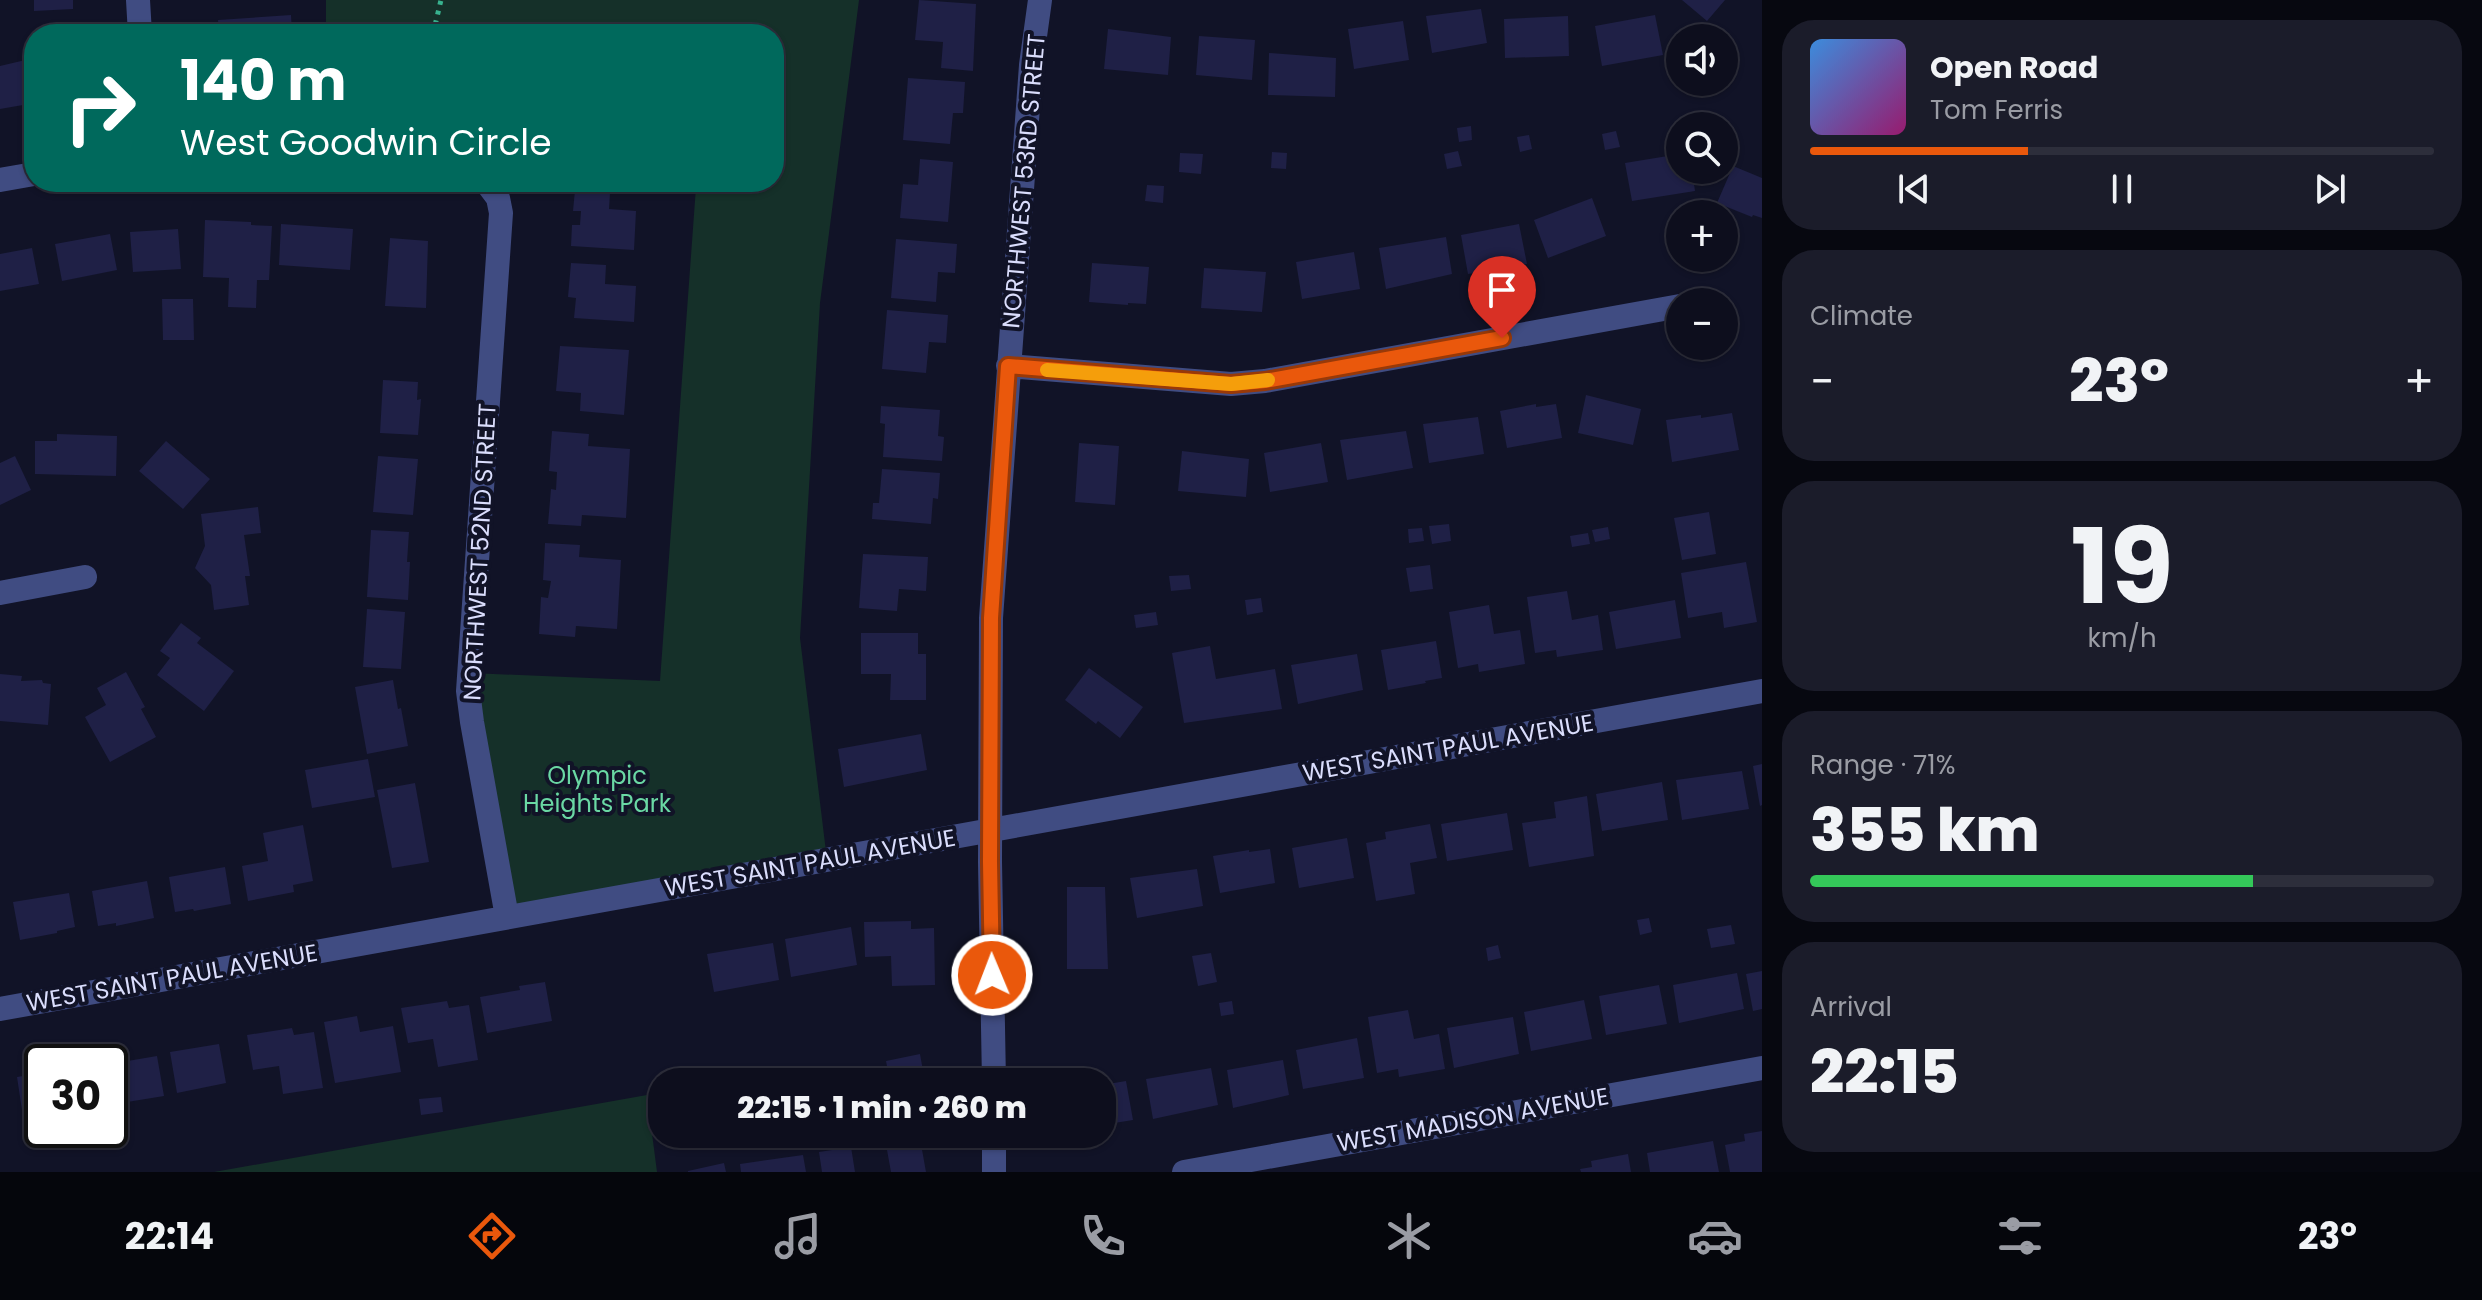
<!DOCTYPE html>
<meta charset="utf-8">
<style>
:root{--surface:#0d0e1d;--page:#1b1c2a;--text:#f1f3f6;--muted:#9a9ca4;--line:#2d2e3b;--accent:#ea580c}
body{margin:0;font-family:Poppins,sans-serif;background:var(--page);color:var(--text);height:100vh;display:flex;flex-direction:column;font-size:30px;white-space:nowrap}
*{box-sizing:border-box;margin:0}
p{font-size:26px;color:var(--muted)}
.icon{flex:none;width:44px;height:44px;fill:none;stroke:currentColor;stroke-width:2;stroke-linecap:round;stroke-linejoin:round}
.map{position:relative;flex:1;overflow:hidden}
.drawer{display:flex;flex-direction:column;gap:20px;padding:20px;background:#070810;width:720px}
.drawer>*{flex:none}
.banner{position:absolute;left:24px;top:24px;width:760px;height:168px;border-radius:32px;box-shadow:0 2px 6px #0004,0 0 0 2px var(--line);background:#00695c;color:#fff;overflow:hidden}
.tools{position:absolute;left:1666px;top:24px;display:grid;gap:16px}
.tools a{display:grid;place-items:center;width:72px;height:72px;border-radius:50%;background:var(--surface);box-shadow:0 2px 6px #0004,0 0 0 2px var(--line);font-size:40px}
.speed{position:absolute;left:24px;top:1044px;display:flex;gap:16px;font-size:40px;font-weight:700;text-align:center}
.speed>*{display:grid;place-content:center;width:104px;height:104px;border-radius:50%;background:var(--surface);box-shadow:0 2px 6px #0004,0 0 0 2px var(--line);line-height:1}
.speed .limit{border:4px solid #111;border-radius:12px;background:#fff;color:#111}
.pin{position:absolute;display:grid;place-items:center;width:68px;height:68px;color:#fff;margin:-82px -34px;border-radius:50% 50% 50% 0;rotate:-45deg;box-shadow:0 0 8px #0007}
.pin .icon{rotate:45deg}
.me{position:absolute;width:88px;margin:-44px;rotate:359deg;stroke-linejoin:round;filter:drop-shadow(0 0 6px #0008)}
.turn{display:flex;align-items:center;gap:28px;height:168px;padding:0 24px;font-size:36px}
.turn .icon{width:104px;height:104px;stroke-width:2.5}
.turn b{display:block;font-size:56px;line-height:68px}
.big{font-size:60px;font-weight:800;line-height:1.1}
.drawer .card{flex:1;display:flex;flex-direction:column;justify-content:center;gap:12px;min-width:0;padding:0 28px;border-radius:32px;background:var(--page)}
.drawer .dial{align-items:center;gap:0}
.dial b{font-size:104px;line-height:1}
.song{display:flex;align-items:center;gap:24px}
.cover{width:96px;height:96px;border-radius:12px;background:linear-gradient(135deg,hsl(210 70% 55%),hsl(320 70% 35%))}
.played{height:8px;border-radius:4px;background:linear-gradient(90deg,var(--accent) 35%,var(--line) 35%)}
.keys{display:flex;justify-content:space-around;direction:ltr}
.heat{display:flex;justify-content:space-between;align-items:center;font-size:44px;direction:ltr}
.charge{height:12px;border-radius:6px;background:linear-gradient(90deg,#34c759 71%,var(--line) 0)}
.trip{position:absolute;left:648px;top:1068px;width:468px;height:80px;border-radius:32px;background:var(--surface);box-shadow:0 2px 6px #0004,0 0 0 2px var(--line);font-weight:800;line-height:80px;text-align:center}
.dock{display:flex;height:128px;justify-content:space-around;align-items:center;background:#05060c;color:var(--muted)}
.dock .icon{width:56px;height:56px}
.dock .current{color:var(--accent)}
.dock b{font-size:36px;color:var(--text)}
main{display:flex;flex:1;min-height:0}
.map>svg:first-child{display:block}
.green{fill:#153029}
.building{fill:#1f2046}
.lines{fill:none;stroke-linecap:round;stroke-linejoin:round}
.path{stroke:#38b28f;stroke-width:5;stroke-dasharray:4 6;stroke-linecap:butt}
.minor{stroke:#404c82;stroke-width:24}
.route-casing{stroke:#983908;stroke-width:20}
.route{stroke:#ea580c;stroke-width:14}
.slow{stroke:#f59e0b;stroke-width:14}
.labels{text-anchor:middle;stroke-width:8;stroke-linejoin:round;paint-order:stroke}
.street-label{font-size:24px;fill:#daddfc;stroke:#111327}
.park-label{font-size:24px;fill:#6ad8a4;stroke:#111327}
</style>
<main>
<div class="map">
<svg width="1762" height="1172" viewBox="0 0 1762 1172">
<rect width="100%" height="100%" fill="#111327"/>
<path class="green" d="M326 0H859L820 303 800 638 827 860 507 917 470 673 660 681 696 187 632 182H774V34H326Z
M647 1095 657 1172H214Z"/>
<path class="building" d="M34 0H73V9L34 11Z
M919 0 976 4 973 71 941 68 943 42 915 40Z
M1682 0H1725L1707 21Z
M1481 9 1487 43 1432 53 1426 16Z
M291 15 292 34H219L218 20Z
M1655 15 1663 55 1602 66 1595 26Z
M1568 16 1569 56 1505 58 1504 19Z
M1403 21 1409 60 1354 69 1348 29Z
M1108 29 1171 37 1168 75 1104 69Z
M1199 36 1255 40 1252 80 1196 75Z
M1269 53 1336 58 1335 97 1268 95Z
M34 58V109L23 111V105L0 109V66Z
M908 78 965 82 963 113H953L950 144 903 140Z
M1471 126 1472 140 1459 142 1457 128Z
M1616 131 1620 147 1605 150 1602 134Z
M1529 135 1532 149 1520 152 1517 137Z
M1458 151 1462 166 1447 169 1444 154Z
M1272 152 1287 153 1286 169 1271 168Z
M1180 153 1203 154 1201 174 1179 172Z
M1680 154V170H1692L1695 191 1632 201 1625 163Z
M920 159 953 162 948 222 900 218 903 184 918 185Z
M1733 166 1762 178V218L1753 215 1752 217 1717 203Z
M1147 185 1164 186 1163 203 1145 201Z
M575 190 610 193 609 209 636 211 634 250 571 246 572 225H580L581 211H573Z
M1592 198 1606 236 1548 258 1534 220Z
M205 220 251 222V225L272 226 269 280H257L256 308 228 307 229 278 203 277Z
M281 224 353 229 350 270 279 265Z
M1519 224 1527 264 1468 274 1461 235Z
M178 229 181 269 133 272 130 232Z
M110 234 117 270 62 281 55 244Z
M1446 237 1452 274 1386 289 1379 248Z
M390 238 428 241 426 308 385 306Z
M896 239 957 244 955 273 938 272 936 302 891 298Z
M32 248 39 284 0 291V254Z
M1354 252 1360 289 1302 299 1296 262Z
M571 263 606 265 605 284 636 286 634 322 574 318 576 298 568 297Z
M1092 263 1149 267 1146 304 1128 303V305L1089 302Z
M1204 268 1266 272 1262 312 1201 308Z
M162 299H193L194 340H163Z
M887 310 948 315 946 343 929 342 926 373 882 369Z
M560 346 629 350 624 415 580 411 581 393 556 391Z
M383 380 418 382 417 400 421 399 418 435 380 433Z
M1586 395 1641 409 1633 445 1578 433Z
M1536 404V407L1556 404 1562 438 1507 448 1500 411Z
M881 406 940 410 938 436 944 437 942 461 883 457 885 424 880 423Z
M1732 413 1739 450 1672 462 1666 420 1701 415V418Z
M1478 417 1484 454 1429 463 1423 424Z
M552 431 589 434 588 446 630 449 626 518 582 515 581 526 548 524 551 489 556 490 557 472 549 471Z
M1406 431 1413 468 1347 480 1340 440Z
M57 434 117 436 116 476 35 474V441H57Z
M166 441 210 479 183 509 139 471Z
M1079 443 1119 446 1115 505 1075 502Z
M1321 443 1328 482 1270 492 1264 453Z
M1182 451 1249 459 1246 497 1178 491Z
M15 456 31 490 0 505V463Z
M378 456 418 459 413 515 373 512Z
M882 469 940 473 938 499 933 498 931 524 872 519 873 503H879Z
M258 507 261 533 244 535 250 576H245L249 605 214 610 211 585 195 568 205 546 201 514Z
M1709 512 1716 554 1682 560 1674 518Z
M1449 524 1451 541 1432 544 1429 526Z
M1608 527 1610 539 1595 542 1592 530Z
M1422 528 1424 541 1409 543 1408 529Z
M371 530 409 532 407 562H410L408 600 367 597Z
M1588 533 1590 544 1572 547 1570 536Z
M545 543 580 545 579 557 621 560 617 629 576 626 575 637 539 634 541 597 548 598 551 581 543 580Z
M863 554 928 557 926 591 899 589 897 611 859 608Z
M1746 562 1757 622 1724 628 1722 612 1688 618 1681 573Z
M1430 565 1433 589 1410 592 1406 568Z
M1189 575 1191 589 1171 591 1169 576Z
M1567 591 1572 620 1598 615 1603 650 1557 657 1556 650 1535 653 1527 597Z
M1261 598 1263 612 1247 615 1245 600Z
M1675 600 1681 638 1616 649 1609 612Z
M1489 605 1494 634 1520 630 1525 664 1479 672 1478 664 1458 668 1449 612Z
M367 609 405 612 401 669 363 667Z
M1156 612 1158 625 1136 628 1134 615Z
M181 623 201 638 197 643 234 671 204 711 157 675 170 658 160 651Z
M861 633H918V654H926V700H890L891 674H861Z
M1436 641 1442 678 1425 681 1426 683 1388 690 1381 650Z
M1210 646 1216 679 1275 669 1282 709 1184 723 1172 653Z
M1357 654 1363 690 1298 704 1291 665Z
M1089 668 1143 707 1120 738 1098 721 1096 724 1065 700Z
M126 672 145 707 141 709 156 737 110 762 85 717 106 705 97 688Z
M0 674 22 676 21 681 42 680 43 683 51 684 48 725 0 721Z
M393 680 398 709 401 708 408 746 367 754 355 687Z
M921 734 927 770 844 787 838 749Z
M368 759 375 797 312 808 305 770Z
M1762 764V805L1760 806 1753 766Z
M1742 771 1749 809 1682 820 1676 780Z
M1662 782 1668 820 1602 831 1596 794Z
M415 783 429 862 392 868 377 790Z
M1587 796 1594 856 1529 867 1522 823 1556 818 1554 802Z
M1507 813 1513 850 1447 861 1441 824Z
M1430 824 1437 858 1410 863 1415 894 1376 901 1366 843 1386 839 1385 832Z
M303 825 313 881 293 885 294 892 248 901 242 866 268 861 263 833Z
M1347 838 1354 878 1299 888 1292 848Z
M1270 849 1275 883 1220 893 1213 856 1249 850V852Z
M225 867 231 904 194 911 193 909 175 912 169 877Z
M1197 869 1203 906 1137 918 1130 878Z
M147 881 154 918 116 926V923L98 926 92 891Z
M1067 887H1105L1108 969H1067Z
M69 893 75 927 57 931V933L20 940 13 902Z
M1649 918 1652 932 1640 935 1637 920Z
M911 921V929L934 928 935 985 892 986 891 956 865 957 864 922Z
M1731 925 1735 944 1711 948 1707 929Z
M851 927 857 965 791 977 785 939Z
M773 943 779 980 714 992 707 954Z
M1498 945 1501 958 1488 961 1486 948Z
M1211 953 1217 982 1198 986 1192 956Z
M1762 971V1009L1753 1011 1746 974Z
M1737 973 1744 1009 1679 1023 1673 985Z
M545 982 552 1021 487 1033 480 997 520 990 519 986Z
M1659 985 1667 1024 1606 1035 1599 996Z
M1584 1000 1592 1039 1531 1051 1524 1012Z
M447 1001 449 1008 469 1005 478 1060 438 1067 433 1039 408 1043 401 1008Z
M1232 1001 1234 1014 1221 1016 1219 1003Z
M1408 1010 1414 1039 1439 1034 1445 1069 1399 1077 1398 1069 1377 1073 1368 1017Z
M357 1016 360 1032 393 1026 401 1072 335 1083 324 1022Z
M1513 1017 1519 1054 1454 1068 1447 1028Z
M292 1028 294 1035 314 1032 323 1088 283 1094 279 1066 253 1070 247 1035Z
M1357 1038 1364 1078 1303 1089 1296 1050Z
M219 1044 226 1083 177 1093 170 1052Z
M920 1054 925 1082H890L886 1061Z
M157 1056 164 1096 121 1103 124 1120 110 1123V1064Z
M1283 1060 1289 1095 1233 1108 1227 1070Z
M1211 1068 1218 1105 1153 1119 1146 1079Z
M42 1073V1127L25 1130 17 1077Z
M1126 1081 1133 1120 1102 1125V1085Z
M441 1097 443 1112 421 1115 419 1099Z
M1762 1131V1172H1730L1725 1145 1745 1141 1744 1134Z
M1713 1141 1719 1172H1650L1647 1153Z
M921 1144 926 1172H891L887 1150Z
M851 1147 855 1172H822L819 1152Z
M1628 1154 1631 1172H1581L1580 1169 1592 1167 1591 1161Z
M803 1155 806 1172H741L740 1164Z
M724 1163 726 1172H688V1171Z"/>
<g class="lines">
<path class="path" d="M433 34 441 0"/>
<path class="minor" d="M138 0 140 34
M0 180 34 174
M486 182 498 198 501 213 468 691 472 722 507 917
M1008 366 1231 384 1265 381 1680 306
M0 593 85 577
M0 1009 1762 691
M994 1082 990 862 991 618 1031 65 1040 0
M994 1134V1172
M1184 1172 1762 1068"/>
</g>
<g class="lines">
<defs>
<path id="route" d="M992 975 990 862 991 618 1008 366 1231 384 1265 381 1502 338"/>
</defs>
<use href="#route" class="route-casing"/>
<use href="#route" class="route"/>
<path class="slow" d="M1047 370 1231 384 1268 380"/>
</g>
<g class="labels">
<g class="street-label">
<text transform="translate(1024 181) rotate(-85)" y="8">NORTHWEST 53RD STREET</text>
<text transform="translate(480 552) rotate(-87)" y="8">NORTHWEST 52ND STREET</text>
<text transform="translate(1448 748) rotate(-10)" y="8">WEST SAINT PAUL AVENUE</text>
<text transform="translate(810 863) rotate(-10)" y="8">WEST SAINT PAUL AVENUE</text>
<text transform="translate(172 978) rotate(-10)" y="8">WEST SAINT PAUL AVENUE</text>
<text transform="translate(1473 1120) rotate(-10)" y="8">WEST MADISON AVENUE</text>
</g>
<g class="park-label">
<text x="597" y="784">Olympic<tspan x="597" dy="28">Heights Park</tspan></text>
</g>
</g>
</svg>
<div class="tools">
<a><svg class="icon" aria-label="sound" viewBox="0 0 24 24"><path d="M4 9h4l5-4v14l-5-4H4zM17 9q2 3 0 6"/></svg></a>
<a><svg class="icon" aria-label="search" viewBox="0 0 24 24"><circle cx="10" cy="10" r="6"/><path d="M15 15l6 6"/></svg></a>
<a>+</a>
<a>−</a>
</div>
<div class="speed"><div class="limit">30</div></div>
<div class="pin" style="left:1502px;top:338px;background:#d93025"><svg class="icon" aria-label="arrive" viewBox="0 0 24 24"><path d="M6 21V4h12l-3 4 3 4H6"/></svg></div>
<svg class="me" style="left:992px;top:975px" viewBox="-20 -20 40 40"><circle r="17" fill="#ea580c" stroke="#fff" stroke-width="3"/><path d="M0-11L8 9 0 5-8 9z" fill="#fff"/></svg>
<div class="trip">22:15 · 1 min · 260 m</div>
<div class="banner">
<div class="turn"><svg class="icon" aria-label="right" viewBox="0 0 24 24"><path d="M7 20v-9h11M14 6l5 5-5 5"/></svg><div><b>140 m</b>West Goodwin Circle</div></div>
</div>
</div>
<section class="drawer">
<div class="card">
<div class="song"><i class="cover"></i><div><b>Open Road</b><p>Tom Ferris</p></div></div>
<div class="played"></div>
<div class="keys"><svg class="icon" aria-label="previous" viewBox="0 0 24 24"><path d="M18 5L8 12l10 7zM5 5v14"/></svg><svg class="icon" aria-label="pause" viewBox="0 0 24 24"><path d="M8 5v14M16 5v14"/></svg><svg class="icon" aria-label="next" viewBox="0 0 24 24"><path d="M6 5l10 7-10 7zM19 5v14"/></svg></div>
</div>
<div class="card"><p>Climate</p>
<div class="heat"><a>−</a><b class="big">23°</b><a>+</a></div>
</div>
<div class="card dial"><b>19</b><p>km/h</p></div>
<div class="card"><p>Range · 71%</p><b class="big">355 km</b><div class="charge"></div></div>
<div class="card"><p>Arrival</p><b class="big">22:15</b></div>
</section>
</main>
<nav class="dock">
<b>22:14</b>
<svg class="icon current" aria-label="directions" viewBox="0 0 24 24"><path d="M12 3l9 9-9 9-9-9zM9 14v-3h6M13 9l2 2-2 2"/></svg>
<svg class="icon" aria-label="music" viewBox="0 0 24 24"><path d="M9 18V5l10-2v13"/><circle cx="6" cy="18" r="3"/><circle cx="16" cy="16" r="3"/></svg>
<svg class="icon" aria-label="phone" viewBox="0 0 24 24"><path d="M5 4h4l2 5-3 2q2 4 5 5l2-3 5 2v4C11 20 4 13 5 4z"/></svg>
<svg class="icon" aria-label="climate" viewBox="0 0 24 24"><path d="M12 3v18M4 7l16 10M4 17L20 7"/></svg>
<svg class="icon" aria-label="car" viewBox="0 0 24 24"><path d="M5 17H2v-5l4-1 3-4h7l3 4 3 1v5h-3M9 17h6M6 11h13"/><circle cx="7" cy="17" r="2"/><circle cx="17" cy="17" r="2"/></svg>
<svg class="icon" aria-label="filters" viewBox="0 0 24 24"><path d="M4 7h16M4 17h16"/><circle cx="9" cy="7" r="2"/><circle cx="15" cy="17" r="2"/></svg>
<b>23°</b>
</nav>
